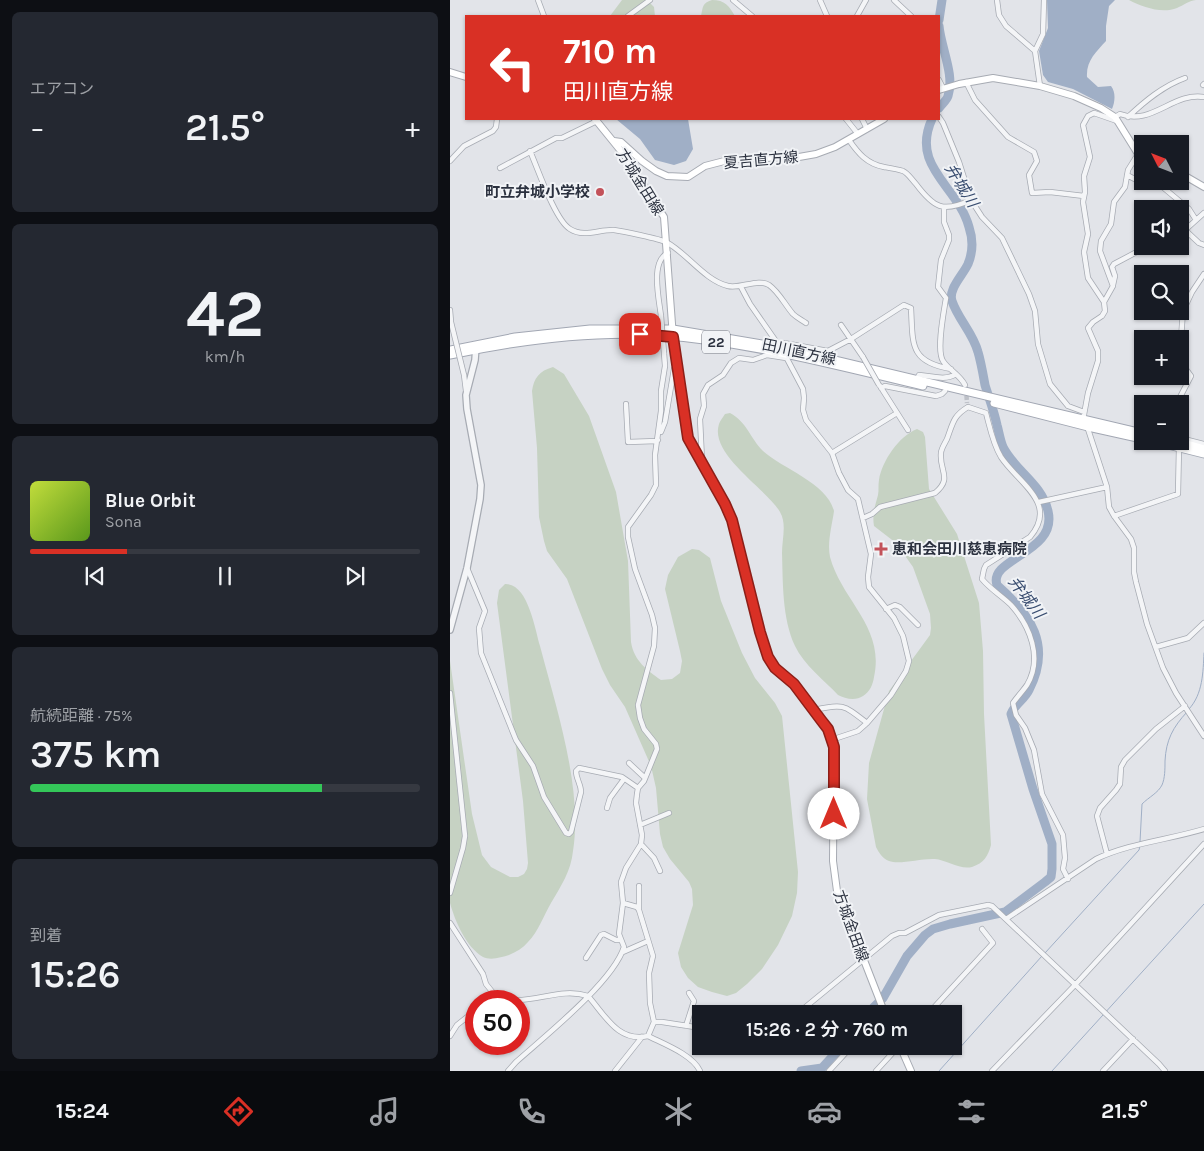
<!DOCTYPE html>
<html lang="ja">
<meta charset="utf-8">
<style>
:root{--surface:#171b24;--page:#242831;--text:#f1f3f6;--muted:#9ea1a6;--line:#363941;--accent:#d93025}
body{margin:0;font-family:Karla,"Noto Sans JP",sans-serif;background:var(--page);color:var(--text);height:100vh;display:flex;flex-direction:column;font-size:19px;white-space:nowrap}
*{box-sizing:border-box;margin:0}
p{font-size:16px;color:var(--muted)}
.icon{flex:none;width:28px;height:28px;fill:none;stroke:currentColor;stroke-width:2;stroke-linecap:round;stroke-linejoin:round}
.map{position:relative;flex:1;overflow:hidden}
.panel{display:flex;flex-direction:column;gap:12px;padding:12px;background:#0d0f14;width:450px}
.panel>*{flex:none}
.hud{position:absolute;left:15px;top:15px;width:475px;height:105px;border-radius:0px;box-shadow:0 1px 4px #0004;background:#d93025;color:#fff;overflow:hidden}
.needle{width:32px;rotate:312deg}
.controls{position:absolute;left:684px;top:135px;display:grid;gap:10px}
.controls a{display:grid;place-items:center;width:55px;height:55px;border-radius:0px;background:var(--surface);box-shadow:0 1px 4px #0004;font-size:25px}
.speed{position:absolute;left:15px;top:990px;display:flex;gap:10px;font-size:25px;font-weight:700;text-align:center}
.speed>*{display:grid;place-content:center;width:65px;height:65px;border-radius:50%;background:var(--surface);box-shadow:0 1px 4px #0004;line-height:1}
.speed .limit{border:8px solid #d22;background:#fff;color:#111}
.pin{position:absolute;display:grid;place-items:center;width:42px;height:42px;color:#fff;margin:-21px;border-radius:10px;box-shadow:0 2px 8px #0006}
.me{position:absolute;width:55px;margin:-28px;rotate:0deg;stroke-linejoin:round;filter:drop-shadow(0 0 4px #0008)}
.turn{display:flex;align-items:center;gap:18px;height:105px;padding:0 15px;font-size:22px}
.turn .icon{width:65px;height:65px;stroke-width:2.5}
.turn b{display:block;font-size:35px;line-height:42px}
.big{font-size:38px;font-weight:600;line-height:1.1}
.panel .widget{flex:1;display:flex;flex-direction:column;justify-content:center;gap:8px;min-width:0;padding:0 18px;border-radius:8px;background:var(--page)}
.panel .dial{align-items:center;gap:0}
.dial b{font-size:65px;line-height:1}
.song{display:flex;align-items:center;gap:15px}
.cover{width:60px;height:60px;border-radius:8px;background:linear-gradient(135deg,hsl(70 70% 55%),hsl(90 70% 35%))}
.played{height:5px;border-radius:2px;background:linear-gradient(90deg,var(--accent) 25%,var(--line) 25%)}
.keys{display:flex;justify-content:space-around;direction:ltr}
.heat{display:flex;justify-content:space-between;align-items:center;font-size:28px;direction:ltr}
.charge{height:8px;border-radius:4px;background:linear-gradient(90deg,#34c759 75%,var(--line) 0)}
.trip{position:absolute;left:242px;top:1005px;width:270px;height:50px;border-radius:0px;background:var(--surface);box-shadow:0 1px 4px #0004;font-weight:600;line-height:50px;text-align:center}
.tabs{display:flex;height:80px;justify-content:space-around;align-items:center;background:#090b0e;color:var(--muted)}
.tabs .icon{width:35px;height:35px}
.tabs .active{color:var(--accent)}
.tabs b{font-size:22px;color:var(--text)}
main{display:flex;flex:1;min-height:0}
.map>svg:first-child{display:block}
.green{fill:#c6d2c3}
.water{fill:#a0afc6}
.lines{fill:none;stroke-linecap:round;stroke-linejoin:round}
.stream{stroke:#a0afc6;stroke-width:1}
.river{stroke:#a0afc6;stroke-width:9}
.minor-tunnel{stroke:#bdc0c7;stroke-width:4.5;stroke-dasharray:4.5 2;stroke-linecap:butt}
.minor-casing{stroke:#a7abb3;stroke-width:6}
.tertiary-casing{stroke:#a7abb3;stroke-width:8}
.secondary-casing{stroke:#a7abb3;stroke-width:8}
.primary-casing{stroke:#a2a7b3;stroke-width:9}
.minor{stroke:#f4f5f7;stroke-width:4.5}
.tertiary{stroke:#f4f5f7;stroke-width:5.5}
.secondary{stroke:#fff;stroke-width:6}
.primary{stroke:#fff;stroke-width:7}
.minor-bridge-casing{stroke:#a7abb3;stroke-width:6;stroke-linecap:butt}
.minor-bridge{stroke:#f4f5f7;stroke-width:4.5}
.route-casing{stroke:#8d1f18;stroke-width:12}
.route{stroke:#d93025;stroke-width:9}
.poi-dot{fill:#c3525a;stroke:#f1f3f6;stroke-width:2}
.labels{text-anchor:middle;stroke-width:4;stroke-linejoin:round;paint-order:stroke}
.shield{fill:#f1f3f6;stroke:#666b76;stroke-width:1}
.shield-label{font-size:14px;font-weight:bold;fill:#2b313f}
.street-label{font-size:15px;fill:#2b313f;stroke:#f1f3f6}
.poi-label{font-size:15px;font-weight:bold;fill:#2b313f;stroke:#f1f3f6;text-anchor:end}
.water-label{font-size:16px;font-style:italic;fill:#394d70;stroke:#f1f3f6}
</style>
<main>
<section class="panel">
<div class="widget"><p>エアコン</p>
<div class="heat"><a>−</a><b class="big">21.5°</b><a>+</a></div>
</div>
<div class="widget dial"><b>42</b><p>km/h</p></div>
<div class="widget">
<div class="song"><i class="cover"></i><div><b>Blue Orbit</b><p>Sona</p></div></div>
<div class="played"></div>
<div class="keys"><svg class="icon" aria-label="previous" viewBox="0 0 24 24"><path d="M18 5L8 12l10 7zM5 5v14"/></svg><svg class="icon" aria-label="pause" viewBox="0 0 24 24"><path d="M8 5v14M16 5v14"/></svg><svg class="icon" aria-label="next" viewBox="0 0 24 24"><path d="M6 5l10 7-10 7zM19 5v14"/></svg></div>
</div>
<div class="widget"><p>航続距離 · 75%</p><b class="big">375 km</b><div class="charge"></div></div>
<div class="widget"><p>到着</p><b class="big">15:26</b></div>
</section>
<div class="map">
<svg width="754" height="1071" viewBox="0 0 754 1071">
<rect width="100%" height="100%" fill="#e2e4e9"/>
<path class="green" d="M172 0H197L204 7 205 16H160Z
M262 0C275 0 279 6 285 16H251C253 7 252 3 262 0Z
M679 0H746C738 1 734 5 727 8 712 14 692 7 679 0Z
M103 367 114 374 139 416 166 492 178 561 181 642C184 661 197 670 211 680L222 679 230 673 232 661 230 651 215 589 218 575 228 557 242 549 249 550 260 558 271 601 292 653 305 678 325 703 332 716 348 872 347 893 342 916 328 945 312 969 297 984 286 993 277 996 262 992 248 987 238 978 231 967 228 953 243 905 242 889 239 882 220 859 213 847 210 834 206 788 201 766 175 707 160 685 152 669 117 579 97 551 94 541 89 517 87 448 82 391C84 378 89 371 103 367Z
M280 413C297 422 300 438 313 451 333 469 377 483 384 511 382 526 377 542 380 557 392 601 435 627 424 677 423 684 420 692 413 696 406 701 395 699 388 695 374 680 354 665 345 646 332 618 333 583 332 553 332 539 337 524 330 512 317 489 259 455 269 424 270 421 273 417 275 414Z
M467 429 473 432 475 437 479 489 507 534 529 603 533 651 534 714 541 845C538 856 534 863 522 867 510 870 496 860 485 859 471 858 450 865 439 861 433 859 429 853 426 847L417 799 419 763 439 691 472 646 480 635 481 628 480 614 463 567 446 543 424 526C422 515 425 506 428 495 429 490 428 485 429 480 432 461 449 436 467 429Z
M55 584C78 583 85 629 90 646 106 707 133 788 123 851 121 871 111 886 101 903 94 915 88 932 78 942 73 948 66 952 59 955 52 957 41 961 33 957 16 947 5 921 0 903V661L22 814 32 855 41 867 60 877H68L74 874 77 869 78 863 73 801 47 603 49 590Z"/>
<path class="water" d="M597 0H665L659 6 656 26V41C646 52 636 61 637 77L648 87 661 86C666 92 665 102 662 109L623 89 598 82 593 75 589 51 598 28Z
M166 119H238L243 149 236 161 224 165 205 160 190 139Z"/>
<g class="lines">
<path class="stream" d="M739 709C753 694 753 672 754 653
M690 842 692 804C699 797 708 793 712 785 715 778 715 769 715 761 716 740 723 727 737 712
M595 953 689 850 690 846
M489 1071 592 956
M602 1071 754 904"/>
<path class="river" d="M489 20 492 0
M489 26C491 48 505 75 498 96 497 100 492 104 489 108
M417 1014 433 998 457 956 475 935 483 929 500 924 555 912 595 882 601 877 602 869V844L583 789 561 714C564 705 575 699 579 690 602 645 581 615 547 585 538 558 608 553 598 511 592 484 565 471 553 447 550 440 549 432 547 425 544 411 539 398 535 385 533 374 531 362 528 352 523 333 508 319 502 301 498 289 513 275 518 264 523 252 523 239 519 227 508 186 460 167 482 119
M351 1071 372 1068 392 1046"/>
<path class="minor-tunnel" d="M516 389 517 403"/>
<defs>
<path id="minor" d="M88 0 94 16
M283 0 302 16
M370 0 377 16
M444 0 461 16
M547 0 549 15 556 26 585 51
M178 16 200 0
M407 16 416 0
M489 80 493 88
M516 82 525 100 558 137 584 152 587 161 579 175 582 193 600 192 634 196
M753 85 754 84
M590 86 585 51 593 34 594 0
M489 117 493 123 509 162 521 200 532 217 552 238 579 294 585 311 588 344 600 384 618 406 634 412
M665 117 670 114C702 126 723 92 754 97
M678 117C695 101 713 86 735 78
M396 119 408 134
M412 119 417 129
M399 140C408 153 417 164 434 167 440 168 447 169 453 171 458 173 462 180 466 184 484 208 493 213 521 200
M80 151C88 169 105 220 120 229 134 238 150 229 164 230 172 231 210 239 216 242 237 253 254 280 278 286 291 289 308 278 319 285 329 292 335 305 343 314 347 318 352 320 356 323
M0 161 14 146 43 131 46 127 47 119
M50 168 106 138H112L147 121
M677 175 698 186 709 184 739 209 746 220
M494 208V222L499 235V240L491 260 488 287 496 298C494 311 486 350 493 361 499 370 510 375 515 385
M735 230 749 243 754 245
M730 232 735 230 754 213
M663 285 665 276 662 267 664 264 698 246
M291 287 300 304 330 347
M654 302 638 278 634 252 638 234 633 202 635 192 634 176 640 157 633 125 638 116 644 113 667 121
M0 310 1 322
M211 316C209 299 200 261 218 253
M391 325 413 357
M330 347 334 343 378 351 401 339 454 305 461 308C463 344 459 362 501 369
M730 352 733 311 742 292 754 274
M334 353 353 389 354 398 353 410 356 420 382 453 389 473 398 490 408 499 421 554 418 577 419 587 444 618 453 636 459 661 456 671 441 695 417 723 408 731 381 740
M14 375 16 391
M467 379 469 375C482 376 495 381 506 374
M430 386 458 430
M431 388 435 386 486 396 492 394 495 391
M176 404 178 442 207 441 208 440
M715 404V399H729L741 376 730 361
M518 407 536 413C540 428 543 444 551 457 568 483 609 503 580 537L536 565 534 569 532 579C540 589 552 596 561 605 580 626 593 658 577 685 573 691 567 697 563 703L566 715 575 728 584 750 592 794 613 835 615 858 613 869 618 879
M633 420 638 393 648 361V351L638 328 643 322 652 316 655 311 654 302 663 286 650 251 651 241 661 224 664 202 675 187 678 170 688 154
M637 426 657 487 659 507 664 516 681 539 684 548V572L686 582 697 624 713 668 726 693 754 736
M211 432 215 422 224 369 227 367
M730 438 754 444
M382 453 447 413
M252 460 250 419 254 406 253 394 258 385 273 375 281 363 289 358 303 360 317 355 336 358
M589 502 657 487
M664 516 728 494 729 447
M413 518 422 514 430 507 485 493C503 478 489 471 491 453 491 449 495 443 497 439 503 423 503 416 518 407
M17 568 35 611 29 628 31 653 66 740 83 766 94 797 116 833 119 834 121 832 131 792C131 784 126 779 126 771L129 768 172 777 188 788
M436 609 445 605 450 607 468 625
M706 647 738 638 754 623
M0 693 15 836 13 848 0 893
M364 710C393 703 394 705 417 723
M179 763 195 778
M157 808 160 798 174 779
M190 825 219 813
M191 844 204 858 210 871
M657 854 647 816 650 808 666 790 670 784 671 767 675 760 706 729 735 706
M173 903 187 907 189 910 203 956 199 973 200 1003 204 1022 198 1036
M189 909V886
M556 919 646 859C680 843 718 840 754 829
M0 923 33 974 36 984 48 999
M173 952 198 941
M136 958 151 935 154 934 166 940H171
M44 1001C51 998 59 1000 67 1000 91 1000 114 988 138 996 155 1015 168 1043 198 1036 214 1044 243 1055 250 1071
M347 1014 442 936 449 933H455L489 915 538 905 542 906 709 1064 715 1071
M478 1014 543 943 532 929
M204 1022H212L251 1028
M236 1026 244 1001 239 993
M0 1036 7 1025 26 1010
M58 1071 66 1062C95 1036 163 982 174 947L169 934 173 903 171 882 176 868 191 844 192 835 186 803 187 794 188 788 194 781 207 749 206 744 194 729 190 718 188 705 204 646 205 628 202 615 185 569 178 537V527L201 495 206 485 205 455 211 411V391L215 366 214 353
M165 1071 192 1037
M379 1071 402 1046
M426 1071 449 1046
M542 1071 624 986 754 844
M653 1071 683 1039"/>
<path id="tertiary" d="M0 630 17 568 30 499 31 485 17 409 16 395 25 360 26 346"/>
<path id="secondary" d="M0 72 16 77
M489 90 509 84 543 78 590 86 624 96 651 108 665 117 688 154 692 157
M145 119 175 156 214 217 223 337 238 438 275 504 282 520 318 657C327 671 335 674 345 685 361 702 376 724 384 747L383 861 387 891 435 1014
M164 141 171 142 192 161 206 171 217 176 238 177 255 166 282 159 349 157 366 154 385 147 434 119
M730 173 754 187
M450 1046 461 1071"/>
<path id="primary" d="M0 350 65 337 140 329H223L330 347 692 433
M0 355C66 341 136 331 204 335 295 341 384 365 473 386
M544 403 638 427 692 439
M702 441 754 454
M726 441 754 449"/>
</defs>
<use href="#minor" class="minor-casing"/>
<use href="#tertiary" class="tertiary-casing"/>
<use href="#secondary" class="secondary-casing"/>
<use href="#primary" class="primary-casing"/>
<use href="#minor" class="minor"/>
<use href="#tertiary" class="tertiary"/>
<use href="#secondary" class="secondary"/>
<use href="#primary" class="primary"/>
<defs>
<path id="minor-bridge" d="M211 316 214 353
M1 322 14 375
M413 357 429 385"/>
</defs>
<use href="#minor-bridge" class="minor-bridge-casing"/>
<use href="#minor-bridge" class="minor-bridge"/>
</g>
<g class="lines">
<defs>
<path id="route" d="M190 334 223 337 238 438 275 504 282 520 310 632 318 657 325 668 344 684 371 720 378 729 384 747V814"/>
</defs>
<use href="#route" class="route-casing"/>
<use href="#route" class="route"/>
</g>
<g class="poi-dot">
<circle cx="150" cy="192" r="5"/>
<path d="M428.5 541.5h5v5h5v5h-5v5h-5v-5h-5v-5h5z"/>
</g>
<g class="labels">
<rect class="shield" x="252" y="330.5" width="28" height="23" rx="4"/>
<g class="shield-label">
<text x="266" y="347">22</text>
</g>
<g class="street-label">
<text transform="translate(311 160) rotate(-5)" y="5">夏吉直方線</text>
<text transform="translate(190 182) rotate(58)" y="5">方城金田線</text>
<text transform="translate(349 352) rotate(12)" y="5">田川直方線</text>
<text transform="translate(401 926) rotate(70)" y="5">方城金田線</text>
</g>
<g class="poi-label">
<text x="140" y="197">町立弁城小学校</text>
<text x="442" y="554" text-anchor="start">恵和会田川慈恵病院</text>
</g>
<g class="water-label">
<text transform="translate(512 185) rotate(58)" y="6">弁城川</text>
<text transform="translate(577 597) rotate(53)" y="6">弁城川</text>
</g>
</g>
</svg>
<div class="controls">
<a><svg class="needle" viewBox="-14 -14 28 28"><path d="M0-13l5 13h-10z" fill="#e53935"/><path d="M0 13l5-13h-10z" fill="#9ea1a6"/></svg></a>
<a><svg class="icon" aria-label="sound" viewBox="0 0 24 24"><path d="M4 9h4l5-4v14l-5-4H4zM17 9q2 3 0 6"/></svg></a>
<a><svg class="icon" aria-label="search" viewBox="0 0 24 24"><circle cx="10" cy="10" r="6"/><path d="M15 15l6 6"/></svg></a>
<a>+</a>
<a>−</a>
</div>
<div class="speed"><div class="limit">50</div></div>
<div class="pin" style="left:190px;top:334px;background:#d93025"><svg class="icon" aria-label="arrive" viewBox="0 0 24 24"><path d="M6 21V4h12l-3 4 3 4H6"/></svg></div>
<svg class="me" style="left:384px;top:814px" viewBox="-20 -20 40 40"><circle r="19" fill="#fff"/><path d="M0-13L10 11 0 6-10 11z" fill="#d93025"/></svg>
<div class="trip">15:26 · 2 分 · 760 m</div>
<div class="hud">
<div class="turn"><svg class="icon" aria-label="left" viewBox="0 0 24 24"><path d="M17 20v-9H6M10 6l-5 5 5 5"/></svg><div><b>710 m</b>田川直方線</div></div>
</div>
</div>
</main>
<nav class="tabs">
<b>15:24</b>
<svg class="icon active" aria-label="directions" viewBox="0 0 24 24"><path d="M12 3l9 9-9 9-9-9zM9 14v-3h6M13 9l2 2-2 2"/></svg>
<svg class="icon" aria-label="music" viewBox="0 0 24 24"><path d="M9 18V5l10-2v13"/><circle cx="6" cy="18" r="3"/><circle cx="16" cy="16" r="3"/></svg>
<svg class="icon" aria-label="phone" viewBox="0 0 24 24"><path d="M5 4h4l2 5-3 2q2 4 5 5l2-3 5 2v4C11 20 4 13 5 4z"/></svg>
<svg class="icon" aria-label="climate" viewBox="0 0 24 24"><path d="M12 3v18M4 7l16 10M4 17L20 7"/></svg>
<svg class="icon" aria-label="car" viewBox="0 0 24 24"><path d="M5 17H2v-5l4-1 3-4h7l3 4 3 1v5h-3M9 17h6M6 11h13"/><circle cx="7" cy="17" r="2"/><circle cx="17" cy="17" r="2"/></svg>
<svg class="icon" aria-label="filters" viewBox="0 0 24 24"><path d="M4 7h16M4 17h16"/><circle cx="9" cy="7" r="2"/><circle cx="15" cy="17" r="2"/></svg>
<b>21.5°</b>
</nav>
